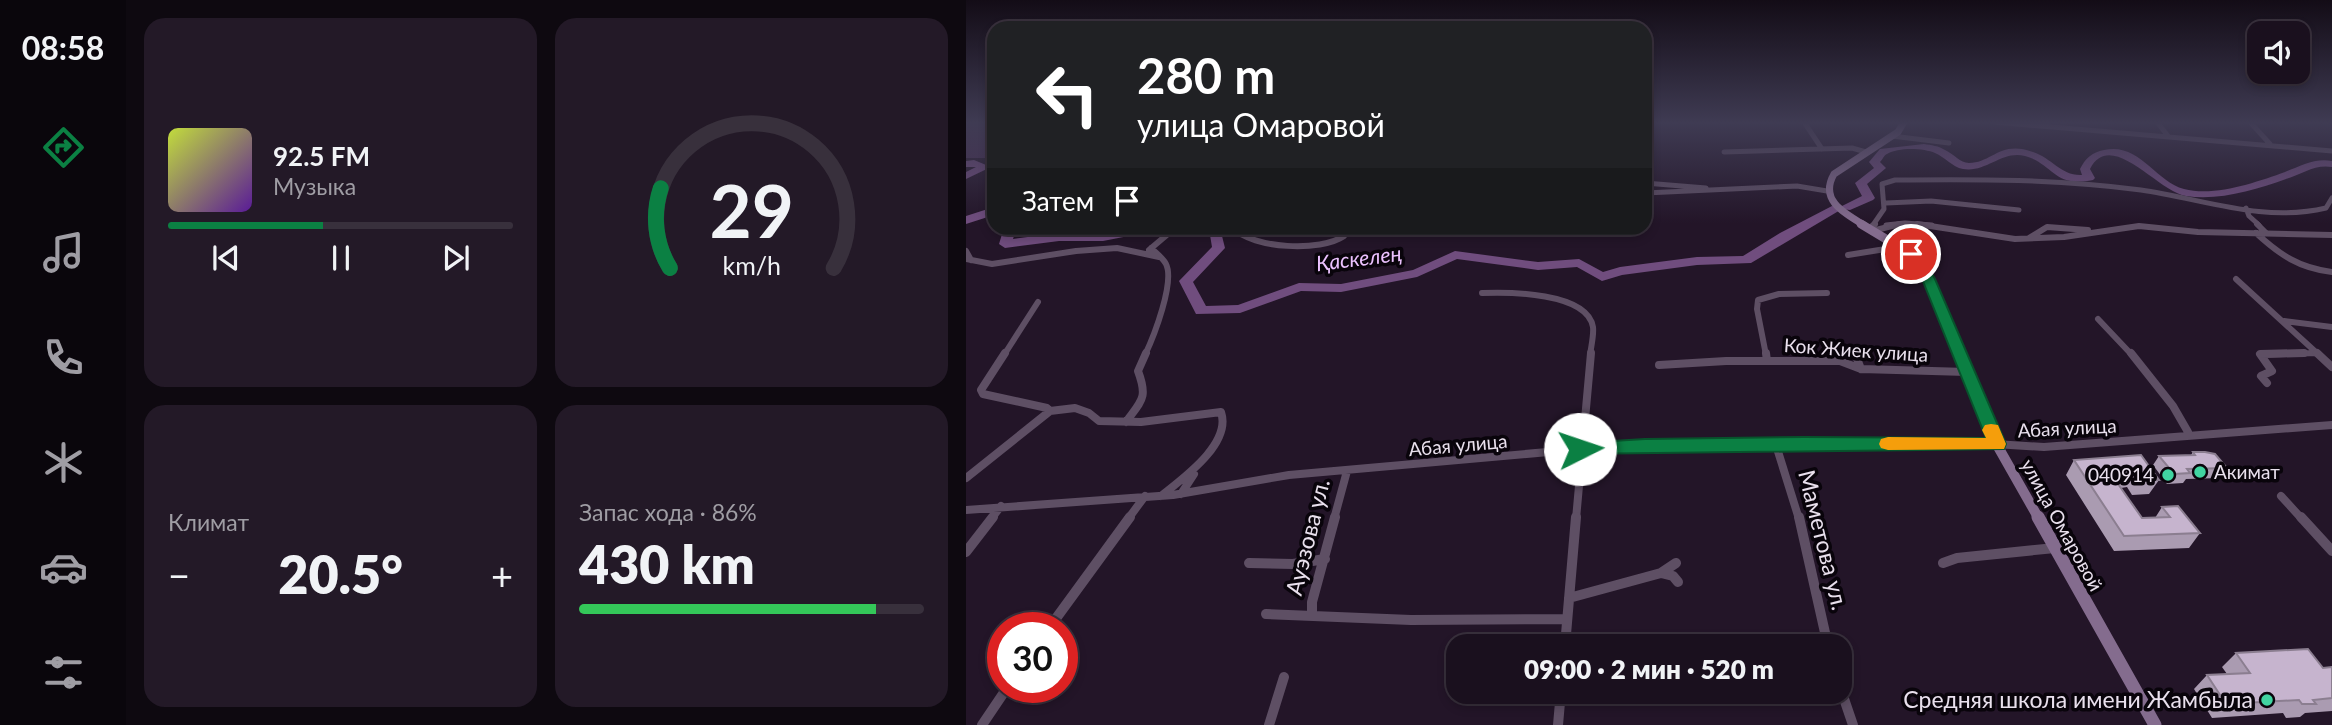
<!DOCTYPE html>
<html lang="ru">
<meta charset="utf-8">
<style>
:root{--surface:#1a101e;--page:#231927;--text:#f1f3f6;--muted:#9f9da4;--line:#38303c;--accent:#0b8043}
body{margin:0;font-family:Lato,sans-serif;background:var(--page);color:var(--text);height:100vh;display:flex;flex-direction:column;font-size:26px;white-space:nowrap}
*{box-sizing:border-box;margin:0}
p{font-size:23px;color:var(--muted)}
.icon{flex:none;width:38px;height:38px;fill:none;stroke:currentColor;stroke-width:2;stroke-linecap:round;stroke-linejoin:round}
.map{position:relative;flex:1;overflow:hidden}
.panel{display:flex;flex-direction:column;gap:18px;padding:18px;background:#0e0910;width:840px}
.panel>*{flex:none}
.banner{position:absolute;left:21px;top:21px;width:665px;height:214px;border-radius:21px;box-shadow:0 4px 10px #0003,0 0 0 2px var(--line);background:#202124;color:#fff;overflow:hidden}
.tools{position:absolute;left:1281px;top:21px;display:grid;gap:14px}
.tools a{display:grid;place-items:center;width:63px;height:63px;border-radius:14px;background:var(--surface);box-shadow:0 4px 10px #0003,0 0 0 2px var(--line);font-size:35px}
.speed{position:absolute;left:21px;top:612px;display:flex;gap:14px;font-size:35px;font-weight:700;text-align:center}
.speed>*{display:grid;place-content:center;width:91px;height:91px;border-radius:50%;background:var(--surface);box-shadow:0 4px 10px #0003,0 0 0 2px var(--line);line-height:1}
.speed .limit{border:10px solid #d22;background:#fff;color:#111}
.pin{position:absolute;display:grid;place-items:center;width:60px;height:60px;color:#fff;margin:-30px;border:4px solid #fff;border-radius:50%;box-shadow:0 2px 7px #0007}
.me{position:absolute;width:77px;margin:-38px;rotate:86deg;stroke-linejoin:round;filter:drop-shadow(0 0 5px #0008)}
.turn{display:flex;align-items:center;gap:24px;height:147px;padding:0 35px;font-size:32px}
.turn .icon{width:91px;height:91px;stroke-width:2.5}
.turn b{display:block;font-size:49px;line-height:60px}
.then{display:flex;align-items:center;height:66px;padding:0 35px;background:#0003;gap:14px;font-size:26px}
.big{font-size:52px;font-weight:800;line-height:1.1}
.panel .widget{flex:1;display:flex;flex-direction:column;justify-content:center;gap:10px;min-width:0;padding:0 24px;border-radius:21px;background:var(--page)}
.panel .dial{align-items:center;gap:0}
.dial svg{height:182px;overflow:visible;fill:none;stroke:var(--line);stroke-width:7;stroke-linecap:round;text-anchor:middle}
.dial text{fill:var(--text);stroke:none}
.song{display:flex;align-items:center;gap:21px}
.cover{width:84px;height:84px;border-radius:10px;background:linear-gradient(135deg,hsl(70 70% 55%),hsl(270 70% 35%))}
.played{height:7px;border-radius:4px;background:linear-gradient(90deg,var(--accent) 45%,var(--line) 45%)}
.keys{display:flex;justify-content:space-around;direction:ltr}
.heat{display:flex;justify-content:space-between;align-items:center;font-size:38px;direction:ltr}
.charge{height:10px;border-radius:5px;background:linear-gradient(90deg,#34c759 86%,var(--line) 0)}
.panel .tiles{flex:1;display:grid;gap:18px;grid-template-columns:repeat(2,1fr)}
.trip{position:absolute;left:480px;top:634px;width:406px;height:70px;border-radius:21px;background:var(--surface);box-shadow:0 4px 10px #0003,0 0 0 2px var(--line);font-weight:800;line-height:70px;text-align:center}
main{display:flex;flex:1;min-height:0}
.dock{display:flex;flex-direction:column;width:126px;justify-content:space-around;align-items:center;background:#0a060c;color:var(--muted)}
.dock .icon{width:49px;height:49px}
.dock .on{color:var(--accent)}
.dock b{font-size:32px;color:var(--text)}
.map>svg:first-child{display:block}
.green{fill:#472d52}
.lines{fill:none;stroke-linecap:round;stroke-linejoin:round}
.river{fill:#704d7e;fill-rule:evenodd}
.street-far3{stroke:#5e4f64;stroke-width:5}
.street-far2{stroke:#5e4f64;stroke-width:6}
.street-far1{stroke:#5e4f64;stroke-width:8}
.street{stroke:#5e4f64;stroke-width:10}
.secondary-far3{stroke:#846c8e;stroke-width:7}
.secondary-far2{stroke:#846c8e;stroke-width:9}
.secondary-far1{stroke:#846c8e;stroke-width:10}
.secondary{stroke:#846c8e;stroke-width:13}
.wall{fill:#aa9bb1}
.building{fill:#c6b4ce;stroke:#8b7e90;stroke-width:2}
.route{fill:#0b8043;stroke:#07532c;stroke-width:2}
.slow{fill:#f59e0b}
.poi-dot{fill:#41d4a1;stroke:#09040b;stroke-width:2.5}
.labels{text-anchor:middle;stroke-width:7;stroke-linejoin:round;paint-order:stroke}
.street-label{font-size:19px;fill:#e9e0ed;stroke:#09040b}
.poi-label{font-size:19px;fill:#e9e0ed;stroke:#09040b;text-anchor:start}
.water-label{font-size:21px;font-style:italic;fill:#ecc2ff;stroke:#09040b}
.near-street-label{font-size:23px;fill:#e9e0ed;stroke:#09040b}
.near-poi-label{font-size:23px;fill:#e9e0ed;stroke:#09040b;text-anchor:end}
</style>
<main>
<nav class="dock">
<b>08:58</b>
<svg class="icon on" aria-label="directions" viewBox="0 0 24 24"><path d="M12 3l9 9-9 9-9-9zM9 14v-3h6M13 9l2 2-2 2"/></svg>
<svg class="icon" aria-label="music" viewBox="0 0 24 24"><path d="M9 18V5l10-2v13"/><circle cx="6" cy="18" r="3"/><circle cx="16" cy="16" r="3"/></svg>
<svg class="icon" aria-label="phone" viewBox="0 0 24 24"><path d="M5 4h4l2 5-3 2q2 4 5 5l2-3 5 2v4C11 20 4 13 5 4z"/></svg>
<svg class="icon" aria-label="climate" viewBox="0 0 24 24"><path d="M12 3v18M4 7l16 10M4 17L20 7"/></svg>
<svg class="icon" aria-label="car" viewBox="0 0 24 24"><path d="M5 17H2v-5l4-1 3-4h7l3 4 3 1v5h-3M9 17h6M6 11h13"/><circle cx="7" cy="17" r="2"/><circle cx="17" cy="17" r="2"/></svg>
<svg class="icon" aria-label="filters" viewBox="0 0 24 24"><path d="M4 7h16M4 17h16"/><circle cx="9" cy="7" r="2"/><circle cx="15" cy="17" r="2"/></svg>
</nav>
<section class="panel">
<div class="tiles">
<div class="widget">
<div class="song"><i class="cover"></i><div><b>92.5 FM</b><p>Музыка</p></div></div>
<div class="played"></div>
<div class="keys"><svg class="icon" aria-label="previous" viewBox="0 0 24 24"><path d="M18 5L8 12l10 7zM5 5v14"/></svg><svg class="icon" aria-label="pause" viewBox="0 0 24 24"><path d="M8 5v14M16 5v14"/></svg><svg class="icon" aria-label="next" viewBox="0 0 24 24"><path d="M6 5l10 7-10 7zM19 5v14"/></svg></div>
</div>
<div class="widget dial"><svg viewBox="0 0 100 80">
<path d="M14 69A42 42 0 1 1 86 69"/>
<path d="M14 69A42 42 0 0 1 10 34" stroke="#0b8043"/>
<text x="50" y="56" font-size="32" font-weight="700">29</text>
<text x="50" y="72" font-size="11">km/h</text>
</svg></div>
<div class="widget"><p>Климат</p>
<div class="heat"><a>−</a><b class="big">20.5°</b><a>+</a></div>
</div>
<div class="widget"><p>Запас хода · 86%</p><b class="big">430 km</b><div class="charge"></div></div>
</div>
</section>
<div class="map">
<svg width="1366" height="725" viewBox="0 0 1366 725">
<rect width="100%" height="100%" fill="#231528"/>
<path class="green" d="M0 122H28V158H0Z"/>
<g class="lines">
<path class="river" d="M958 144C965 145 973 146 979 150 988 154 994 163 1003 163 1026 163 1034 140 1067 152 1086 158 1095 176 1116 175L1114 169C1119 159 1126 152 1138 150 1173 142 1189 181 1218 189 1249 197 1291 182 1319 172 1335 166 1348 158 1366 161V167C1349 164 1336 174 1320 179 1289 190 1253 201 1220 196 1192 192 1145 128 1124 169L1129 178 1127 180C1087 188 1088 164 1059 156 1036 150 1020 173 997 169 986 167 979 157 969 153 958 148 932 147 921 154 918 155 917 159 914 162L920 168 901 184 909 198 907 200 884 210 876 209 785 263 731 265 656 275 636 281 611 267 572 270 491 259 451 277 375 292 335 291 274 313 230 314 213 281 246 247 244 235 220 237 183 232 137 241H93L39 248 33 244 37 231 41 228H57L49 233 47 239 93 233H137L166 228H254L259 248 227 282 240 306 272 305 333 283 375 284 447 270 489 251 572 262 613 259 637 272 654 267 731 257 777 256 814 233 866 206 874 207 896 196 889 183 908 168 903 162 914 149Z
M8 160 25 167 0 179V172L10 167H0V161Z
M28 207V215L0 224V216Z"/>
<path class="street-far3" d="M838 122 856 149
M1028 122 1366 151
M1191 122 1202 136
M1284 122 1304 144
M926 136 983 143
M758 152 886 148 900 152
M679 183 740 188
M679 193 831 186 861 191
M920 203 965 201 1053 210
M1280 208 1283 216 1293 225
M907 225 918 209 916 184 929 180C1011 179 1094 179 1175 190 1237 199 1297 223 1360 208L1366 198
M920 225 939 223 966 225"/>
<path class="street-far2" d="M951 224 1049 239 1098 237 1173 226 1232 232 1366 235
M1291 224 1300 233
M267 228C287 249 355 252 378 236L380 228
M902 229 909 224
M906 231 934 224
M1290 233C1314 255 1333 268 1366 272
M284 237 289 228
M1063 238 1081 227 1122 230
M183 250 209 228
M0 251 5 260
M882 255 932 247
M0 259 26 264 110 251 151 248 193 257
M1270 279 1353 355
M516 293C542 292 621 292 627 327 628 335 625 347 624 355
M1132 319 1166 355
M1318 321 1366 327
M38 355 72 302
M179 355C188 336 209 282 200 264 197 258 190 253 185 248
M800 355 791 309 792 300 813 294 861 293
M1295 355 1351 353"/>
<path class="street-far1" d="M39 353 15 390 17 394 81 408 84 411
M800 353 801 361
M1165 353 1207 406 1222 432 1220 436
M1351 353 1366 367
M890 356 895 369
M693 365 760 361H874L895 369 1001 372
M1301 383 1295 376 1306 371 1294 354 1338 353
M160 422C176 400 182 398 172 371L180 353
M810 445 833 519
M0 478 84 411 109 408 123 413 133 421 175 422 255 412C266 444 216 479 195 496
M215 494 228 474
M1315 496 1336 519
M0 510 207 495 323 475 627 448 1013 443 1078 447 1366 425
M25 519 35 506
M162 519 179 496
M368 519 381 471
M610 519 625 353"/>
<path class="street" d="M833 517 862 646
M1335 517 1366 551
M0 552 27 517
M283 563 327 564 359 559
M977 563 991 558 1089 548
M1099 565 1119 564
M695 573 707 576 712 582
M603 598 695 573 710 563
M300 614 445 620 601 619
M346 614V602L369 517
M83 628 164 517
M599 646 610 517
M873 684 887 725
M16 725 41 688
M303 725 318 677
M592 725 595 691"/>
<path class="secondary-far3" d="M898 225C878 213 853 200 868 174L932 132 938 122"/>
<path class="secondary-far2" d="M895 224 945 254 954 263 993 355"/>
<path class="secondary-far1" d="M992 353 1031 445 1073 519"/>
<path class="secondary" d="M1072 517 1189 725"/>
</g>
<path class="wall" d="M1227 452 1261 468 1254 478 1220 479 1217 483 1201 484 1187 465 1193 456 1225 455Z
M1175 455 1193 480 1183 494 1166 495 1161 487 1155 488 1176 518H1189L1196 507 1234 533 1223 548 1148 551 1100 475 1108 460Z
M1270 653 1357 668 1366 667V711L1339 713 1334 717 1320 718 1317 713 1246 718 1228 689 1241 675 1261 674 1256 667Z"/>
<path class="building" d="M1227 452H1239L1249 454 1261 468 1221 469 1224 473 1208 474 1193 456 1229 455Z
M1175 455 1193 480H1176L1170 473 1145 474 1176 518 1204 517 1196 507 1212 506 1234 533 1158 536 1108 460Z
M1342 649 1357 668 1366 667V698L1347 700 1350 704H1336L1333 700 1260 704 1241 675 1284 673 1270 653Z"/>
<linearGradient id="sky" x2="0" y2="1"><stop stop-color="#130c16"/><stop offset="0.55" stop-color="#3f3b53"/><stop offset="1" stop-color="#3f3b53" stop-opacity="0"/></linearGradient>
<rect width="1366" height="223" fill="url(#sky)"/>
<path class="route" d="M945 250 958 260 969 279 1040 444 1038 449 608 454 605 449 608 445 614 443 679 439 838 437 1020 438 956 279 939 254Z"/>
<path class="slow" d="M1025 424 1032 425 1040 444 1038 449 922 450 915 448 913 444 915 439 922 437 1020 438 1016 430 1019 425Z"/>
<g class="poi-dot">
<circle cx="1234" cy="472" r="7"/>
<circle cx="1202" cy="475" r="7"/>
<circle cx="1301" cy="700" r="7"/>
</g>
<g class="labels">
<g class="street-label">
<text transform="translate(890 350) rotate(4)" y="7">Кок Жиек улица</text>
<text transform="translate(1101 428) rotate(-3)" y="7">Абая улица</text>
<text transform="translate(492 445) rotate(-5)" y="7">Абая улица</text>
<text transform="translate(1096 525) rotate(61)" y="7">улица Омаровой</text>
</g>
<g class="poi-label">
<text x="1248" y="479">Акимат</text>
<text x="1188" y="482" text-anchor="end">040914</text>
</g>
<g class="water-label">
<text transform="translate(393 259) rotate(-7)" y="7">Қаскелең</text>
</g>
<g class="near-street-label">
<text transform="translate(342 537) rotate(-76)" y="8">Ауэзова ул.</text>
<text transform="translate(857 540) rotate(76)" y="8">Маметова ул.</text>
</g>
<g class="near-poi-label">
<text x="1287" y="708">Средняя школа имени Жамбыла</text>
</g>
</g>
</svg>
<div class="tools">
<a><svg class="icon" aria-label="sound" viewBox="0 0 24 24"><path d="M4 9h4l5-4v14l-5-4H4zM17 9q2 3 0 6"/></svg></a>
</div>
<div class="speed"><div class="limit">30</div></div>
<div class="pin" style="left:945px;top:254px;background:#d93025"><svg class="icon" aria-label="arrive" viewBox="0 0 24 24"><path d="M6 21V4h12l-3 4 3 4H6"/></svg></div>
<svg class="me" style="left:614px;top:449px" viewBox="-20 -20 40 40"><circle r="19" fill="#fff"/><path d="M0-13L10 11 0 6-10 11z" fill="#0b8043"/></svg>
<div class="trip">09:00 · 2 мин · 520 m</div>
<div class="banner">
<div class="turn"><svg class="icon" aria-label="left" viewBox="0 0 24 24"><path d="M17 20v-9H6M10 6l-5 5 5 5"/></svg><div><b>280 m</b>улица Омаровой</div></div>
<div class="then">Затем<svg class="icon" aria-label="arrive" viewBox="0 0 24 24"><path d="M6 21V4h12l-3 4 3 4H6"/></svg></div>
</div>
</div>
</main>
